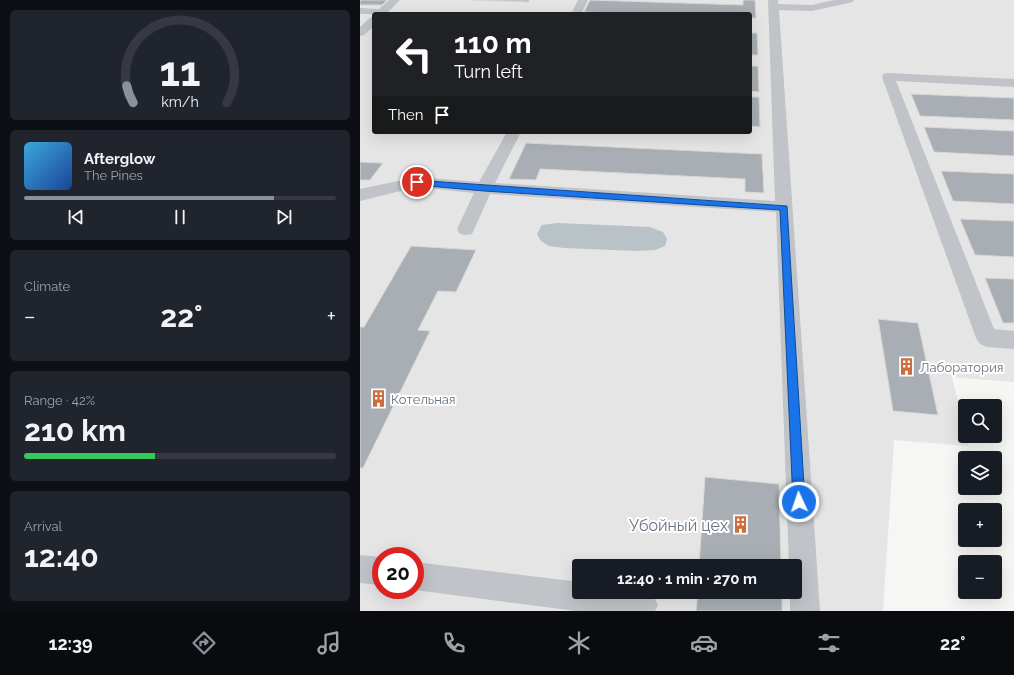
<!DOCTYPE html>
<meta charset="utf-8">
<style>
:root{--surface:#171b24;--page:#20242c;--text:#f1f3f6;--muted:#9ea1a6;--line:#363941;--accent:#8c9099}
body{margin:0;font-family:Raleway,sans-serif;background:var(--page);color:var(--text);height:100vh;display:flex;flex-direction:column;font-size:15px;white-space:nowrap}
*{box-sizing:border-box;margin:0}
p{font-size:13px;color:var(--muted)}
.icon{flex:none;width:22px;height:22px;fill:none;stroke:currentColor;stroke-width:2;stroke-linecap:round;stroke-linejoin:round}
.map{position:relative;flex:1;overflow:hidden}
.side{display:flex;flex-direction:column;gap:10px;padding:10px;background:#0d0f14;width:360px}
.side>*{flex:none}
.top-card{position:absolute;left:12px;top:12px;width:380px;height:122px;border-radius:4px;box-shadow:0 4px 16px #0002;background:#202124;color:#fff;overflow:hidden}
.tools{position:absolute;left:598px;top:399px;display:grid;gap:8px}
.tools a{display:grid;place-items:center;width:44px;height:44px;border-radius:4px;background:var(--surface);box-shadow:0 4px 16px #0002;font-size:20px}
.speed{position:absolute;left:12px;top:547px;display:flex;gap:8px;font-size:20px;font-weight:700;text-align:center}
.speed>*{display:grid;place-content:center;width:52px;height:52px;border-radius:50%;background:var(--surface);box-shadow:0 4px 16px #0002;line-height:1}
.speed .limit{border:6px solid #d22;background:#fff;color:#111}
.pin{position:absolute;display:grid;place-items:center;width:34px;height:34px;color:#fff;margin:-17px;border:2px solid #fff;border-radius:50%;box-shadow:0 1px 4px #0007}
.me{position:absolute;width:44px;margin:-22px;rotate:357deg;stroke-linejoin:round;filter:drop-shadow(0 0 3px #0008)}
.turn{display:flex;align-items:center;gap:14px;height:84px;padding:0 16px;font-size:18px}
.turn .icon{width:52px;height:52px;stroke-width:2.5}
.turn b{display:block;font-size:28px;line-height:34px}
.then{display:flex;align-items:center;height:38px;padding:0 16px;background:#0003;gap:8px;font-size:15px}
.big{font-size:30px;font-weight:700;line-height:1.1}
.side .card{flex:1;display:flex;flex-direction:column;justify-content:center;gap:6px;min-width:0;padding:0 14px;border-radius:6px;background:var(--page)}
.side .dial{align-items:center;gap:0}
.dial svg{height:104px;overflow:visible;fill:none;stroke:var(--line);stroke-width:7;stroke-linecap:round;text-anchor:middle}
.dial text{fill:var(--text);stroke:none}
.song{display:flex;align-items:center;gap:12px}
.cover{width:48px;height:48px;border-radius:6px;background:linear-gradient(135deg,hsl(200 70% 55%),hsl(220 70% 35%))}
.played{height:4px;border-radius:2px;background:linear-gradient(90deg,var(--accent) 80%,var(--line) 80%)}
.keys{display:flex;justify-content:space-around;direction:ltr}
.heat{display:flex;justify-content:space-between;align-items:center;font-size:22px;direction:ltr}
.charge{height:6px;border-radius:3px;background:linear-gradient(90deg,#34c759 42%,var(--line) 0)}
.trip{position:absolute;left:212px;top:559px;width:230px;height:40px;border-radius:4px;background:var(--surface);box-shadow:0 4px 16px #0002;font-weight:700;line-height:40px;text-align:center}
.menu{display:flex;height:64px;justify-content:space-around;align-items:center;background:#090b0e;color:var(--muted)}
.menu .icon{width:28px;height:28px}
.menu .on{color:var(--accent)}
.menu b{font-size:18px;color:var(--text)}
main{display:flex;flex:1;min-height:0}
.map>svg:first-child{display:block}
.built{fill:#e4e5e4;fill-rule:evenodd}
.water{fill:#b9c2c6}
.building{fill:#a8aeb3;stroke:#d8d8d6}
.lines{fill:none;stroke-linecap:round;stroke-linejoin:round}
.minor{fill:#c0c3c7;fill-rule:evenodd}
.route{fill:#1a73e8;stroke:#114b97}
.labels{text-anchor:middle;stroke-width:4;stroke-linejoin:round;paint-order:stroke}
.poi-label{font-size:13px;fill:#697481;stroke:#fff;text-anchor:start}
.near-poi-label{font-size:16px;fill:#697481;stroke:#fff;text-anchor:end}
</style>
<main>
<section class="side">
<div class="card dial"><svg viewBox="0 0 100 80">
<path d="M14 69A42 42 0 1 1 86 69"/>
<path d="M14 69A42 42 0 0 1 9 56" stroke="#8c9099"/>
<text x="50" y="56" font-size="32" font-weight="700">11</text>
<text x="50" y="72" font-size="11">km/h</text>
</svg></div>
<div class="card">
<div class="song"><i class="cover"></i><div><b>Afterglow</b><p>The Pines</p></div></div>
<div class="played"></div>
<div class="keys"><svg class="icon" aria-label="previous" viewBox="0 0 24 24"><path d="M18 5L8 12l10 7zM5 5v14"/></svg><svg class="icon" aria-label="pause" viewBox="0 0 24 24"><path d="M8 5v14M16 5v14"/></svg><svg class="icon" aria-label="next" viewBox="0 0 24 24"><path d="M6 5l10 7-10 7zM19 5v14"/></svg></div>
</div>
<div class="card"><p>Climate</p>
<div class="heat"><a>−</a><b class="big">22°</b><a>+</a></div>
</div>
<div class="card"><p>Range · 42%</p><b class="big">210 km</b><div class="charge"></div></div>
<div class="card"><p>Arrival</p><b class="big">12:40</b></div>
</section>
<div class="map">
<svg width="654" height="611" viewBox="0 0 654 611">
<rect width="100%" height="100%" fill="#f6f6f4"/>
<path class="built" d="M0 0H654V382L592 377 609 446 534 440 523 611H0ZM14 14H390V132H14ZM21 556H55V590H21ZM219 566H435V592H219Z"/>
<path class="water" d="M197 223 290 227 303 232 307 239 305 246 295 250 277 251 204 248 189 246 181 241 177 234 182 225Z"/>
<path class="building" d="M0 0H27L22 5H0Z
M110 0H169V2Z
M230 0 383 5V0H395L396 18H390V14H284L224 12Z
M390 33H397L398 55H390Z
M390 66H398L399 92 390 91Z
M551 94 654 98V120L560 116Z
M390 97H399L400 127 390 126Z
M564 127 654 131V156L574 152Z
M166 143 402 154 404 193 385 192V179L180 169 176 180 149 179Z
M0 162 23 163 10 180H0Z
M581 171 654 174V204L593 201Z
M600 219 654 221V257L615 255Z
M51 246 116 250 96 292 78 291 58 330 70 331 3 468H0V327H4Z
M625 278 654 279V323H643Z
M518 319 558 323 578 415 533 411Z
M345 477 419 484 421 566H339Z
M338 592H422V611H336Z"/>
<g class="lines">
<path class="minor" d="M29 0H40L26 14H0V8L19 9Z
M218 0H228L221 14H211Z
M408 0H418V4L452 5 474 0H494L493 2 452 11 419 10 460 611H430V592H435V566H429L416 212 130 194 112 234 106 235 100 234 97 229 114 193 57 187 0 201V189L57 177 119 182 147 132H161L135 183 415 201Z
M14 17V26L4 35 0 36V27L10 18Z
M528 73 654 79V87L536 81 634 329 654 331V349L627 347 620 344 616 338 522 77 523 74Z
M0 555 21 557V585L0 583Z
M55 562 219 582V592H287L293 595 298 605 295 611H216L55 590Z"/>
</g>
<path class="route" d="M55 180 427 206 445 502 443 507 439 508 435 507 433 502 420 210 124 191 57 185 55 184Z"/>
<defs>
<symbol id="building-bare" viewBox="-9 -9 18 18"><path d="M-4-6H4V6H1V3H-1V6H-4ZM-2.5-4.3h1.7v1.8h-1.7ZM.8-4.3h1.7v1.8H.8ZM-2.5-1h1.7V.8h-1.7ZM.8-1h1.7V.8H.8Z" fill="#cd6d3d" stroke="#fff" stroke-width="2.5" paint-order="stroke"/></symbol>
</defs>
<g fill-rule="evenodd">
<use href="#building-bare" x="534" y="354" width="25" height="25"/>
<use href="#building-bare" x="6" y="386" width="25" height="25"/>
<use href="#building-bare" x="368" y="512" width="25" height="25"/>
</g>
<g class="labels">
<g class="poi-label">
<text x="560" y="372">Лаборатория</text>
<text x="31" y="404">Котельная</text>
</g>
<g class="near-poi-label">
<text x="368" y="531">Убойный цех</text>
</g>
</g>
</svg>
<div class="tools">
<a><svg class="icon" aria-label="search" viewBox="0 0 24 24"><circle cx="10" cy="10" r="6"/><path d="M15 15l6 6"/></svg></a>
<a><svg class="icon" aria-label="layers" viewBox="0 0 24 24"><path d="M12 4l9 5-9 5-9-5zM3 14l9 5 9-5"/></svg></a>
<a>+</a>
<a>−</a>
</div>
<div class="speed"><div class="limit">20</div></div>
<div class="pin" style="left:57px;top:182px;background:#d93025"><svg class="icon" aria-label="arrive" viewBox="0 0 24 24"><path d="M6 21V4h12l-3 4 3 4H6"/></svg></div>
<svg class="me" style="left:439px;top:502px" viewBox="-20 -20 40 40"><circle r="17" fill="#1a73e8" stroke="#fff" stroke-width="3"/><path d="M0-11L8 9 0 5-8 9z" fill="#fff"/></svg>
<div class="trip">12:40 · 1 min · 270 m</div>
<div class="top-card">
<div class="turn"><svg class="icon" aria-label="left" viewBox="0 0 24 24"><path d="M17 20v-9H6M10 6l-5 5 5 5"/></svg><div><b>110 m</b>Turn left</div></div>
<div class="then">Then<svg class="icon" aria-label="arrive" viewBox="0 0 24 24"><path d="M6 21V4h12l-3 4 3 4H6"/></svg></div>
</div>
</div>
</main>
<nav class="menu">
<b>12:39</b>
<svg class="icon on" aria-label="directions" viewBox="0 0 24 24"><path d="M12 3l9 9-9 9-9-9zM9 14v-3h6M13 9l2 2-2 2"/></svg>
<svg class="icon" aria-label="music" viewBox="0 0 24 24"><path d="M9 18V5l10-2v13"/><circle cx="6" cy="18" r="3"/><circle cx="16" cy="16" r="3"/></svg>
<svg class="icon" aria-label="phone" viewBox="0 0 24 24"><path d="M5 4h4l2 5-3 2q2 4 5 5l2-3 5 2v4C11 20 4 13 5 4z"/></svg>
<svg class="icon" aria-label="climate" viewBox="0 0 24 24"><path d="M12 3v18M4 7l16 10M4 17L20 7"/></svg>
<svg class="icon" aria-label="car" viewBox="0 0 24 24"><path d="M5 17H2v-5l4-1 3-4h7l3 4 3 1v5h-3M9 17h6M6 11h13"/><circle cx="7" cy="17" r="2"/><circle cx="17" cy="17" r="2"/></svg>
<svg class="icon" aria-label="filters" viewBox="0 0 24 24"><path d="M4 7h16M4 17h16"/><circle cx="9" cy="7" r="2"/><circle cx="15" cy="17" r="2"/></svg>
<b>22°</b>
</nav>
